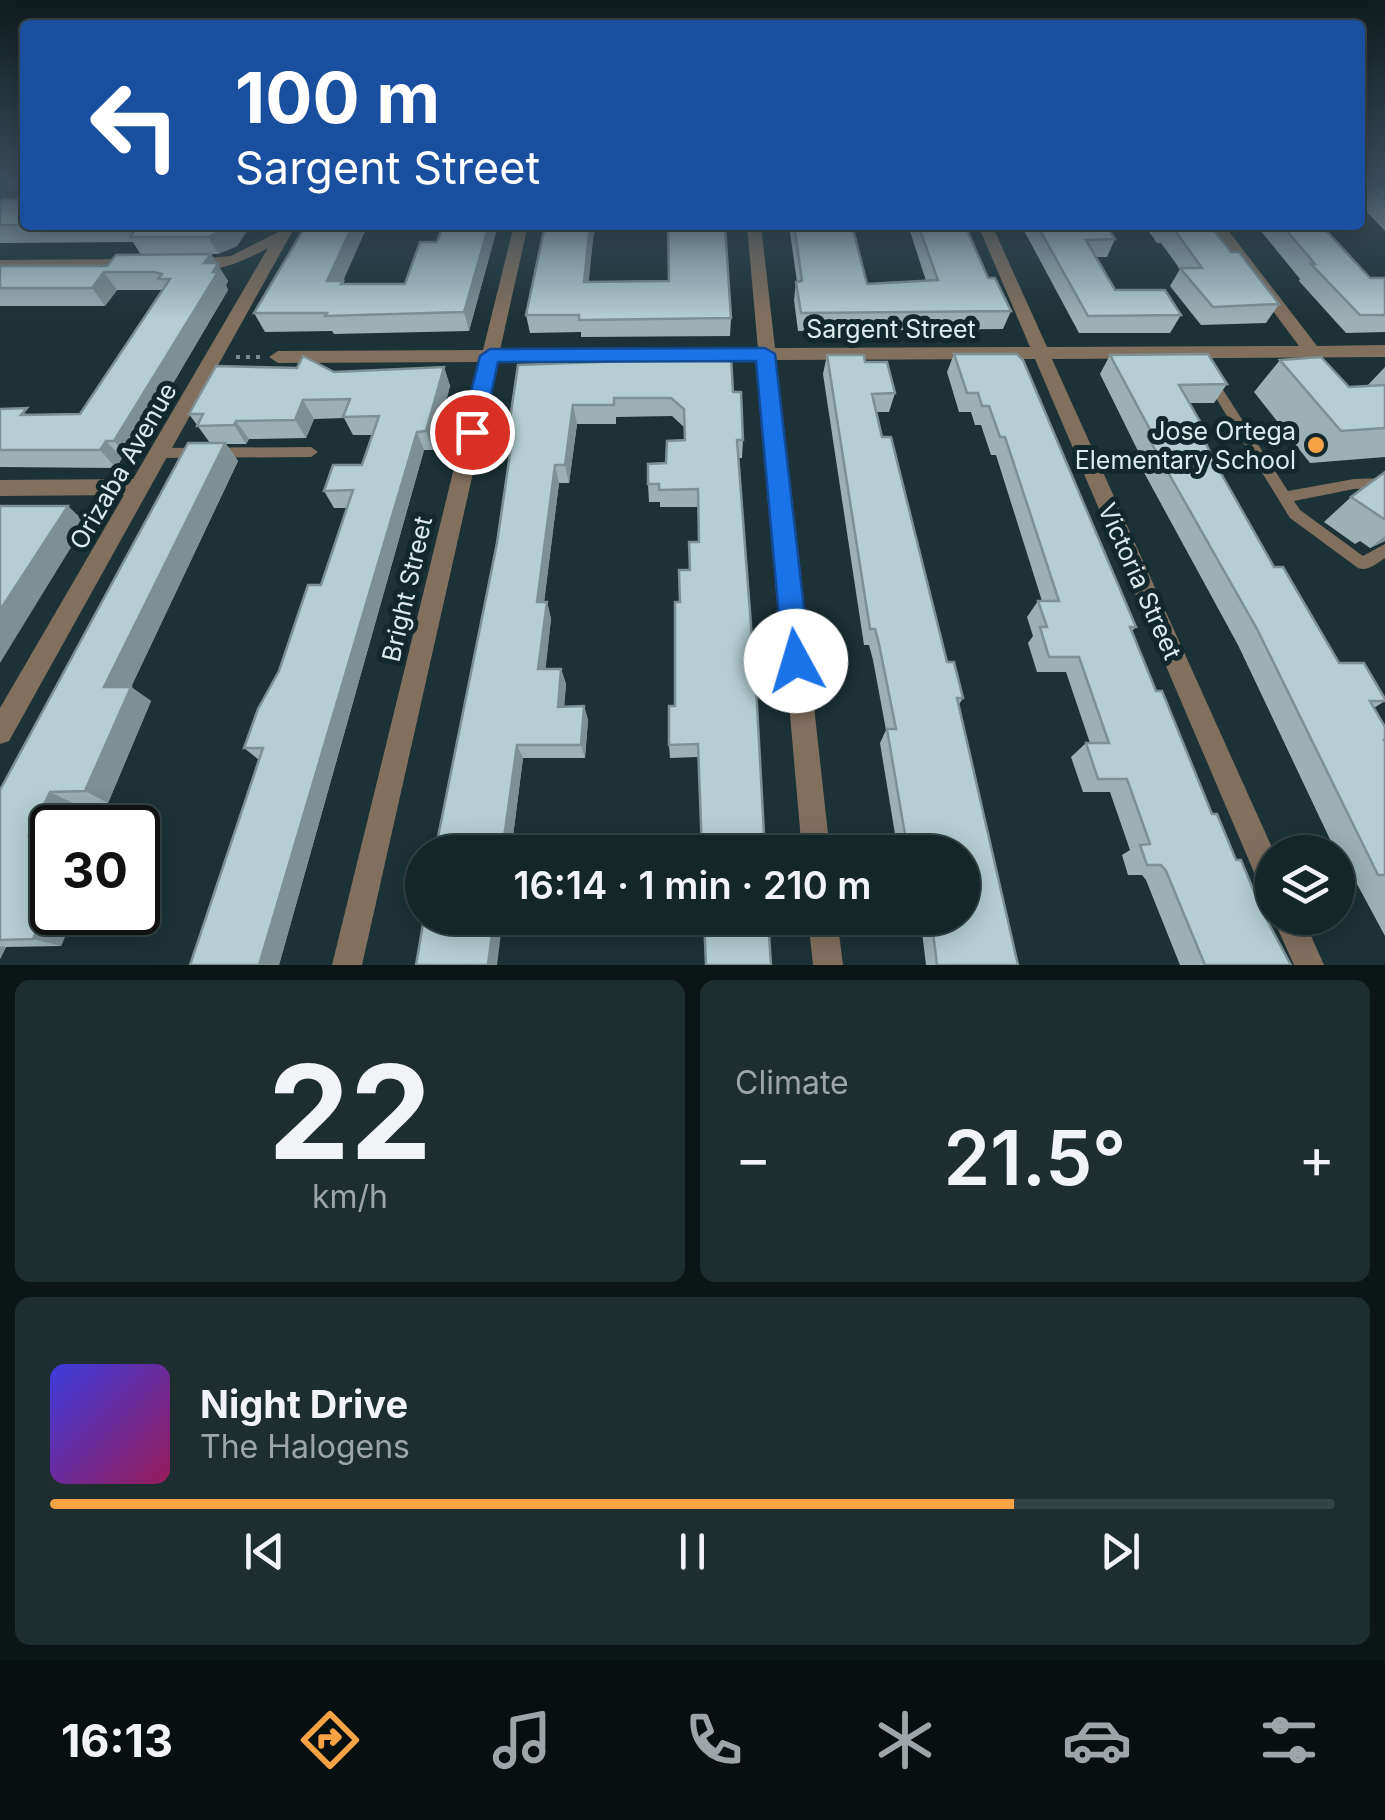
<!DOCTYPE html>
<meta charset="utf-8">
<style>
:root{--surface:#152628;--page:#1e2e30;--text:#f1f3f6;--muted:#9da5a8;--line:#344345;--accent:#f5a345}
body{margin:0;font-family:Inter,sans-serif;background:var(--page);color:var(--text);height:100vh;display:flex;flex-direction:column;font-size:38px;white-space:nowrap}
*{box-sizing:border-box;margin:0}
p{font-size:32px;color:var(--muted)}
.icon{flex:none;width:55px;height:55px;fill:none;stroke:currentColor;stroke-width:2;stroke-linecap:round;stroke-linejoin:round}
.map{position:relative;height:965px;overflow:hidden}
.side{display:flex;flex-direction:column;gap:15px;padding:15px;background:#0c1516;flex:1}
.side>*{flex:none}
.guide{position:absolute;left:20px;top:20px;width:1345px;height:210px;border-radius:10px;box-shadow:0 5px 25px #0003,0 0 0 2px var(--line);background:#1a4fa0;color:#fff;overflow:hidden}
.controls{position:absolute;left:1255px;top:835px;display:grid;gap:20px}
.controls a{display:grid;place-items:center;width:100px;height:100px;border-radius:50%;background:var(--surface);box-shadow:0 5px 25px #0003,0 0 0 2px var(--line);font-size:50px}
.speed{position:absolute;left:30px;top:805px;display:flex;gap:20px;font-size:50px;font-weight:700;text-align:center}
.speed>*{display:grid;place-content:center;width:130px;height:130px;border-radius:50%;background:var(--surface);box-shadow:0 5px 25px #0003,0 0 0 2px var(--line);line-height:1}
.speed .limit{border:5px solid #111;border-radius:15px;background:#fff;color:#111}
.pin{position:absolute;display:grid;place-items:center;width:85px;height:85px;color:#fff;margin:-42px;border:5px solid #fff;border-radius:50%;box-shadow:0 2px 10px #0007}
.me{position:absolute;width:110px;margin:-55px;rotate:354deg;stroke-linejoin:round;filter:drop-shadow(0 0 8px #0008)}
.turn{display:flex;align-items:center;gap:35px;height:210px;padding:0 50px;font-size:45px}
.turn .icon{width:130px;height:130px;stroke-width:2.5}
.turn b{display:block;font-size:70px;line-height:85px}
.big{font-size:75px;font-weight:600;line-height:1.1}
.side .tile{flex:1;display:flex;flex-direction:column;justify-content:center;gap:15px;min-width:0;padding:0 35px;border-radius:15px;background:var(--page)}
.side .dial{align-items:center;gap:0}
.dial b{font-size:130px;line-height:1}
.song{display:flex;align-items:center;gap:30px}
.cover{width:120px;height:120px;border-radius:15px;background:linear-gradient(135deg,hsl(240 70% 55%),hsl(330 70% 35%))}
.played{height:10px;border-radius:5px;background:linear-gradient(90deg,var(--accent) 75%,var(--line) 75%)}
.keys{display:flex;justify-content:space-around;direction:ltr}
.heat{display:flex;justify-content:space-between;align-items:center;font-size:55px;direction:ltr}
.side .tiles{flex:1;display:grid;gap:15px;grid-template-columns:1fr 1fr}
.tile:last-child{grid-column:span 2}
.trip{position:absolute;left:405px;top:835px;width:575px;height:100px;border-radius:50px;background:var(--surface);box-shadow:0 5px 25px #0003,0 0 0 2px var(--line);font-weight:600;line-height:100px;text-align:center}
.tab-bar{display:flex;height:160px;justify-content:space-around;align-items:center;background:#080f10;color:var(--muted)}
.tab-bar .icon{width:70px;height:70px}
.tab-bar .selected{color:var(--accent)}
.tab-bar b{font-size:45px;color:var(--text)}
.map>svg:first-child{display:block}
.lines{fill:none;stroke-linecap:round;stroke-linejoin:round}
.path{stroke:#7a8b8e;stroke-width:4;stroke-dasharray:4 6;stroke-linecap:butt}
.service{fill:#82705f;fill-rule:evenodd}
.minor{fill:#82705f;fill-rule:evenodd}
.wall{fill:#9bb1b5}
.shaded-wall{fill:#7e9094}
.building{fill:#b4ced3;stroke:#7e9094;stroke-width:2.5}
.route{fill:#1a73e8;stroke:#114b97;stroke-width:2.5}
.poi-dot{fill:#f5a345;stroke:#12282c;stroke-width:4}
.labels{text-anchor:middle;stroke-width:10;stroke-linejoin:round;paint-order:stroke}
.street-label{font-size:25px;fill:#ddeaec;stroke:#12282c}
.poi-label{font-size:25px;fill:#ddeaec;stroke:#12282c;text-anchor:end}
</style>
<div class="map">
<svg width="1385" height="965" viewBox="0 0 1385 965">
<rect width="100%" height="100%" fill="#1c3236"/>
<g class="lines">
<path class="path" d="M236 357H260"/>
<path class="service" d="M1212 378 1216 379 1288 491 1354 479 1385 478V488L1354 489 1294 501 1300 510 1363 556 1385 544V558C1377 563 1368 572 1358 568L1290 518 1206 382Z
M311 447 318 452 311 457 159 458 152 453 159 448Z"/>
<path class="minor" d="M282 225H296L9 741 0 744V708L124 495 0 496V480L133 479 268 248C246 260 207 279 184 264L192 259 231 256 278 232Z
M514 225H528L500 350 758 349 747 225H761L775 348 1030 347 978 225H992L1047 347 1299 346 1209 225H1224L1317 346 1385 345V357L1052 359 1274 852 1272 895 1262 891 1035 359 776 360 830 852H802L759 360 498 362 362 965H332L480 362 278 363 269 357 278 351 483 350Z
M133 259 138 261V267L0 270V260Z
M808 918H837L843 965H813Z
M1273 918H1303L1324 965H1294Z"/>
</g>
<path class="wall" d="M1360 184H1385V231L1360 205Z
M0 202 25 225H251L237 246 218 254H211L228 281 226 285 228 290 129 458H122L116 468 0 467V409L33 415 80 414 163 290H117L105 306H0V266H107L141 255 133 242 0 243Z
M443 225H498L469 331 334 334 332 331 265 332 254 313 343 281 344 284H405L437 242Z
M545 225H596L593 239 588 282 731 318 730 336 581 337V332L530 333 526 315Z
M789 225H852L867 284 926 281 910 231 911 225H965L988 278 1011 311 1003 329 798 331 794 300 796 282H797Z
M1021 225H1106L1115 239 1107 257H1096L1115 290 1181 315 1170 333H1079Z
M1144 225H1210L1231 252 1279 304 1266 323 1201 325 1170 286 1180 269 1161 243H1157Z
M1256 225H1321L1370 278H1385V332L1346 333 1299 281 1300 279Z
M954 354 1136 627 1132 631 1156 691 1212 814 1291 965H1180L1146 880 1142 875H1128L1122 855 1130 850 1110 792H1083L1071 757 1086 743H1090L1066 672H1037L1028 643 1033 636 1027 617 1038 601H1042L996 455H991L981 425H975L971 412H959L947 372Z
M827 355 865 362 895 393 889 412H876L882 437 947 662 963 698 958 706 1018 965H926L922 932H911L909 918H962V852H898L880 743 886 730 873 660 869 645H864L823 374Z
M1110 355 1227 384 1214 403H1189L1209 437 1205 441 1214 461 1274 567 1339 663 1385 701 1374 708 1385 727V936L1357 884H1351L1338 856V852H1336L1238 645 1135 456 1138 451 1100 374Z
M1280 360 1349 387 1367 386 1385 367V457L1310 463 1254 392Z
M518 365 733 392 743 440 742 458H738L698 757 670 758 669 745 675 706 680 602 699 542 698 507H660V502H649L648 484 685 440V428L672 416 616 417V424H577L569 483H559L544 602H547L551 619 545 669H561L566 684 564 706H584L588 720 585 758H523L511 852H435L497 543 511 445 508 433Z
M444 367 450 386 433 450H424L279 965H190L259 760 244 748 321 585 347 508H334L324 491 362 465 372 435H353L344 418 314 419 306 438 249 439 246 444H226L238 461 131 687 151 701 108 803 75 804 52 828V912H75L61 946 6 947 0 959V790L210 443 189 414 334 372Z
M1385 472V541L1370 548 1360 541 1355 544 1324 522 1351 497Z"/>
<path class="shaded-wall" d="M230 225H251L237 246 218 254 208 237Z
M353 225H368L343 281 350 299 327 281Z
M489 225H498L469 331 464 312Z
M590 225H596L593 239 587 299 584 282Z
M211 254 228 281 226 285 228 290 129 458 114 441 204 263Z
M104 272 117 290 105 306 92 288Z
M444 367 450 386 433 450 426 431Z
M303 400 314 419 306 438 295 420Z
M573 405 577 424 569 483 565 465Z
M236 421 249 439 246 444 234 425Z
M417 432 424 450 279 965H259Z
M106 441 122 458 116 468 100 450Z
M225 443 238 461 124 702 104 687Z
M555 465 559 483 542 619 537 602Z
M68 506 86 523 0 663V610Z
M1385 536V541L1370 548Z
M547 602 551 619 544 684 538 669Z
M561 669 566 684 563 721 558 707Z
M131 687 151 701 108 803 85 791Z
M584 706 588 720 585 758 581 745Z
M517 745 523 758 511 852H502Z
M50 792 75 804 64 828H52V846L29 836Z
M52 896V912H75L61 946 33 939Z
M494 918H503L497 965H488Z
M0 946 6 947 0 959Z"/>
<path class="building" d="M1368 184H1385V201Z
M4 199H25V225H41H0V202Z
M139 225H230L228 228 208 237H130Z
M306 225H353L327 281H343L341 284H405L420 242H437L443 225H489L464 312 325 316 327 313H254Z
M545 225H590L584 282 669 281 668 225H725L731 318 579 320V315H526Z
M794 225H852L867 284 938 280 918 225H965L988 278H995L1011 311 801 313 796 282 802 281Z
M1037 225H1106L1115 239 1086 240 1115 290H1165L1181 315 1088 316Z
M1171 225H1210L1231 252H1239L1279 304 1213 307 1180 268H1202Z
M1282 225H1321L1370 278H1385V315H1360L1311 264H1315Z
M211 254 204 263H218L213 272H218L114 441H106L100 450H0V409L27 408 21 415 80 414 170 279H158L162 274 154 272H104L92 288H0V266H107L116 255Z
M954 354H1017L1023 360 1136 627H1130L1156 691H1162L1212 814H1217L1236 860H1241L1262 911 1291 965H1205L1166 871 1161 865H1147L1140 845 1150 844 1127 779H1098L1086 743H1109L1079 657H1049L1040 627H1047L1038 601H1059L1005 437H1000L989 406H982L978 393H967Z
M1208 354 1227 384 1179 385 1209 437H1203L1214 461 1274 567H1283L1339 663H1364L1385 699V701H1370L1385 727V740H1384L1385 742V875H1378L1257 629 1148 437H1154L1110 355Z
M827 355H864L865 362H887L895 393 872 394 882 437H891L947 662H954L963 698H957L1018 965H937L932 924H921L920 918H962V852H908L887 729H896L879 644 875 629H870Z
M303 356 334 372 444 367 426 431 417 432 259 965H190L263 748H244L258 709 279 671 308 585H321L353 490 324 491 333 465H362L379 416 343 417 350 399 303 400 295 420 236 421 234 425 197 426 203 414H189L216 366 297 368Z
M731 357 733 392H741L743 440H737L757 705 765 852H702L698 744 669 745V706H675V602H680L679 570H690L689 542H699L698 489 659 490V484H648V464L666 463 667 441 685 440 684 409 671 398H614V405H573L565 465H555L537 602H547L538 669H561L558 707 584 706 581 745H517L502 852H435L497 543 513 433H508L518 365Z
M1321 357 1349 387 1385 385V428L1341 431 1280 360Z
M188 443H225L104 687H131L85 791 50 792 29 836H52V880L50 885H52V896L33 939 0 940V790Z
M1385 472V519H1384L1351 497Z
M0 506H68L0 610Z
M424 918H494L488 965H416Z
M704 918H768L771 965H706Z"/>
<linearGradient id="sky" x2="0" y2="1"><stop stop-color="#0f1c1e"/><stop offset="0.58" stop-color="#3a4f5d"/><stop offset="1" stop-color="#3a4f5d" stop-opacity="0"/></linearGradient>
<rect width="1385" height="319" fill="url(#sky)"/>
<path class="route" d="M765 348 775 354 810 661 806 670 796 673 787 670 783 661 756 361 498 362 483 432 472 440 461 432 480 356 490 349Z"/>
<circle class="poi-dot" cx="1316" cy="445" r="10"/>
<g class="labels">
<g class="street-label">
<text x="891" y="338">Sargent Street</text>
<text transform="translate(123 466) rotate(-60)" y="9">Orizaba Avenue</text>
<text transform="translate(1140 581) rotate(66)" y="9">Victoria Street</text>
<text transform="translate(407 589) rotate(-77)" y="9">Bright Street</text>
</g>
<g class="poi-label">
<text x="1296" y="440">Jose Ortega<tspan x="1296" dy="29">Elementary School</tspan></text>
</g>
</g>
</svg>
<div class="controls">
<a><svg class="icon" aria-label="layers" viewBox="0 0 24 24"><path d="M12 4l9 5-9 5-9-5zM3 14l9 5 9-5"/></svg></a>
</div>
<div class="speed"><div class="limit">30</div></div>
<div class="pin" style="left:472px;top:432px;background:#d93025"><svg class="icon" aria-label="arrive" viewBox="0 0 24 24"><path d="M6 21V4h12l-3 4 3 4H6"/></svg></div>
<svg class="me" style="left:796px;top:661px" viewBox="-20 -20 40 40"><circle r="19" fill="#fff"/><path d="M0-13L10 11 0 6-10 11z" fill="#1a73e8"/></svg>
<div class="trip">16:14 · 1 min · 210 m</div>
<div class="guide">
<div class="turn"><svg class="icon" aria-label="left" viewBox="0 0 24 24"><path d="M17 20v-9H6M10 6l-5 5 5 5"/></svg><div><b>100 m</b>Sargent Street</div></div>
</div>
</div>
<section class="side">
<div class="tiles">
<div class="tile dial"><b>22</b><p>km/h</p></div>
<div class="tile"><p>Climate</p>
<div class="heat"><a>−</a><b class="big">21.5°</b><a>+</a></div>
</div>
<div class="tile">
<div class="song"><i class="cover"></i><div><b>Night Drive</b><p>The Halogens</p></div></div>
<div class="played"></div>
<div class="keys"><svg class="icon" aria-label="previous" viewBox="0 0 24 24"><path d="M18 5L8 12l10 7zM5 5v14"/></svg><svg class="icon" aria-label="pause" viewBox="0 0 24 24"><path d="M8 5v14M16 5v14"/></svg><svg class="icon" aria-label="next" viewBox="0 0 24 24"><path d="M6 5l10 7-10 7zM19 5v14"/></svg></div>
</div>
</div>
</section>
<nav class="tab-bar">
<b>16:13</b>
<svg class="icon selected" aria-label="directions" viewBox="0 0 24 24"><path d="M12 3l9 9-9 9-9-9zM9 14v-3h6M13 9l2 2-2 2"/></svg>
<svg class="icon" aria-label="music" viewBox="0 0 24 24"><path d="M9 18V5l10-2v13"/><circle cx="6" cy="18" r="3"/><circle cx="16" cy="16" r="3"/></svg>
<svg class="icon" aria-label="phone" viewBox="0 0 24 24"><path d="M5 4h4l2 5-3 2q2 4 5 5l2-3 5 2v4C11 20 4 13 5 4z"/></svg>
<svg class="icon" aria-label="climate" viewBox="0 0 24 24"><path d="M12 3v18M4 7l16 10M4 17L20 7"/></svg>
<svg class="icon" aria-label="car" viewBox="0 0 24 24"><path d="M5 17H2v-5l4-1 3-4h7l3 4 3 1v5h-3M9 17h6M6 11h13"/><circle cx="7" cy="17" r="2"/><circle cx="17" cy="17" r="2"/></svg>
<svg class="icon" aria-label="filters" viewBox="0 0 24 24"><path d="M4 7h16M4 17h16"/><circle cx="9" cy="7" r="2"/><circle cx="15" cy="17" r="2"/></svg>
</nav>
